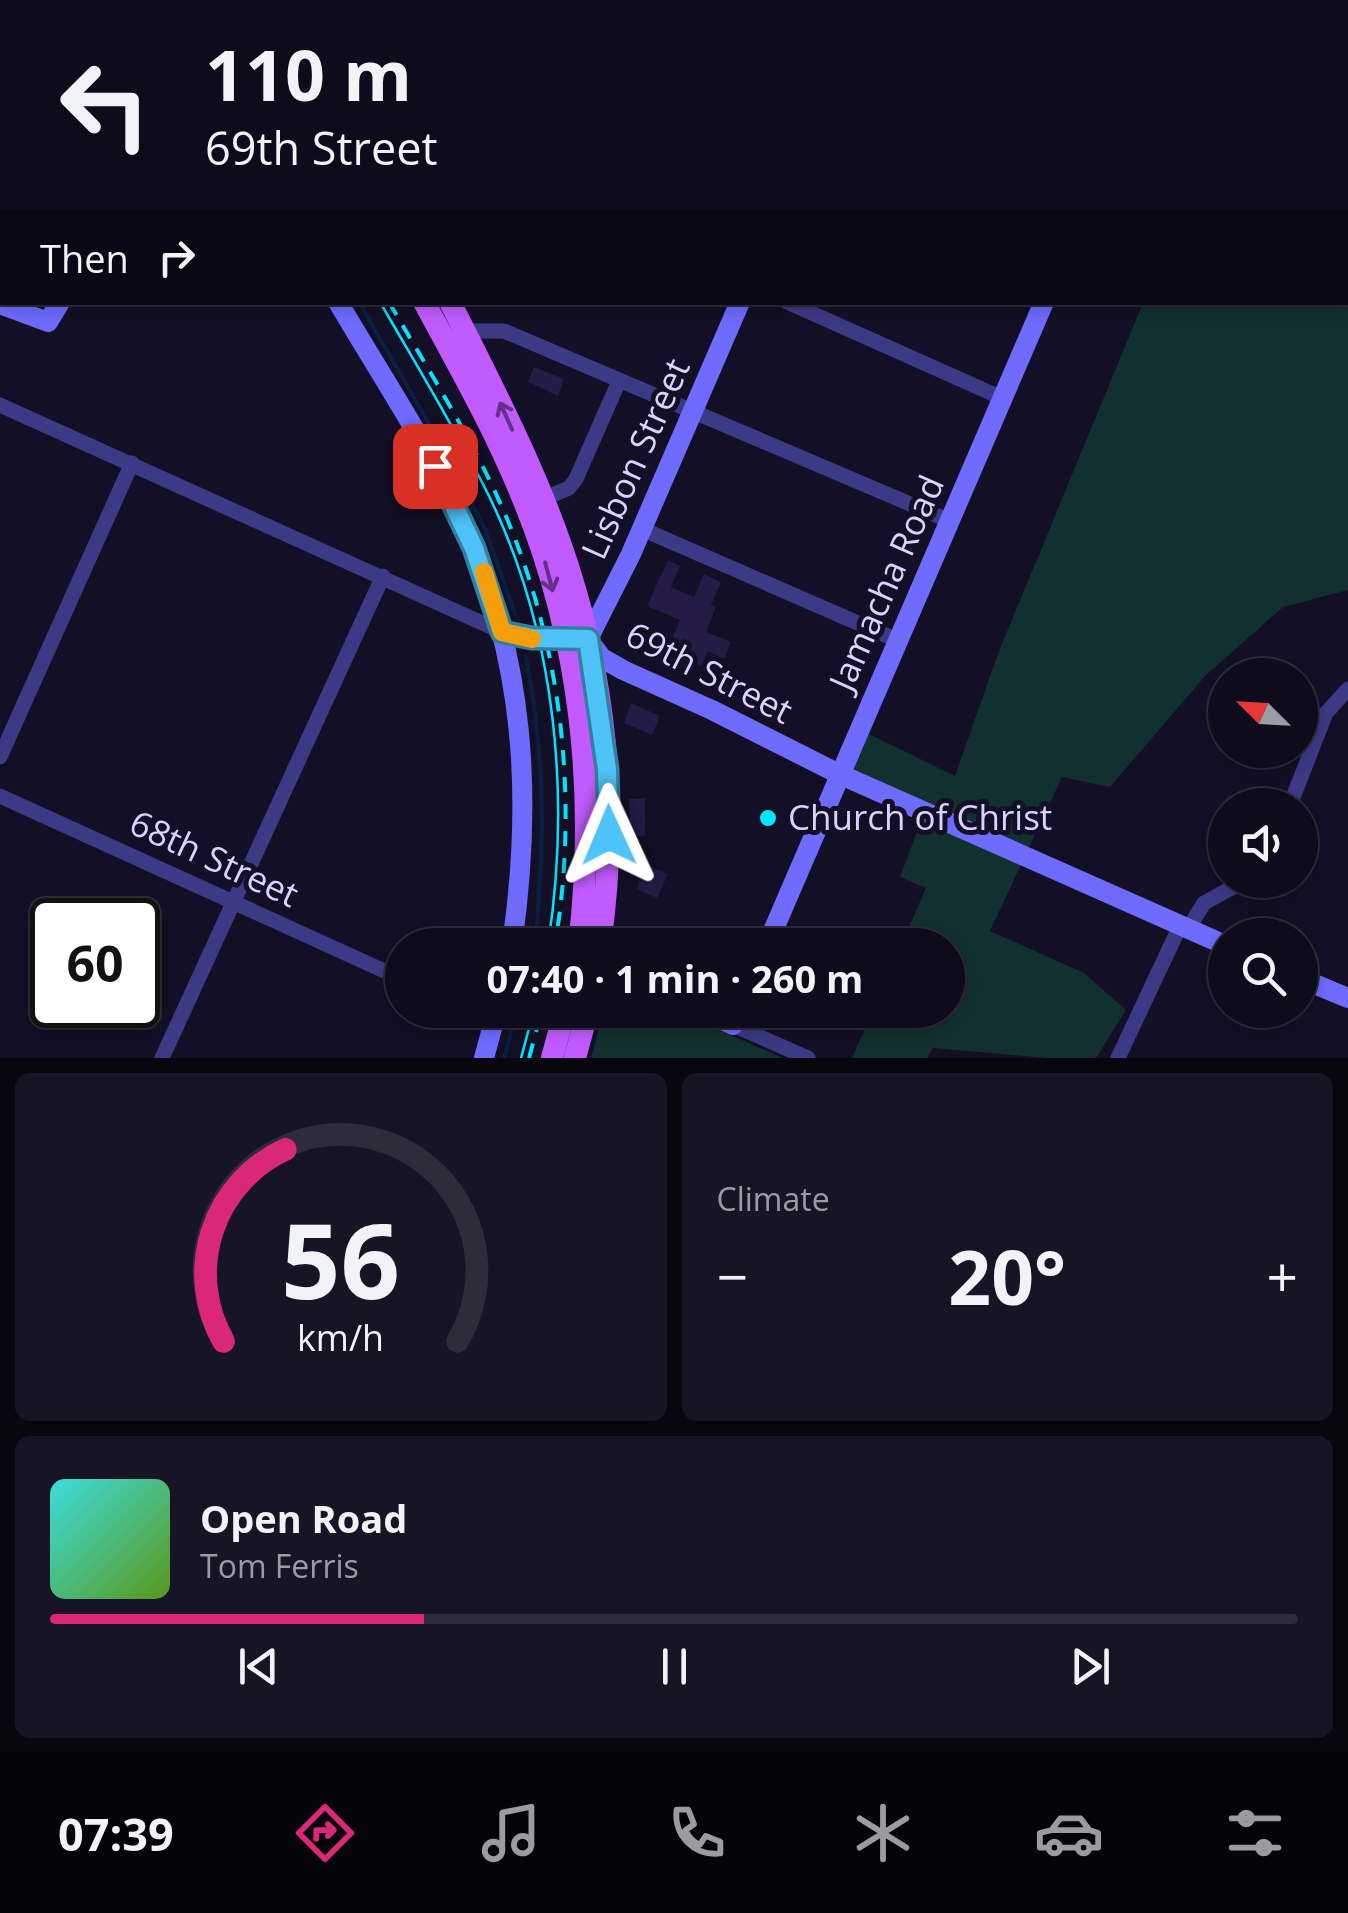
<!DOCTYPE html>
<meta charset="utf-8">
<style>
:root{--surface:#0e0b1c;--page:#171425;--text:#f1f3f6;--muted:#9b9ba3;--line:#2e2b3b;--accent:#db2777}
body{margin:0;font-family:"Open Sans",sans-serif;background:var(--page);color:var(--text);height:100vh;display:flex;flex-direction:column;font-size:38px;white-space:nowrap}
*{box-sizing:border-box;margin:0}
p{font-size:32px;color:var(--muted)}
.icon{flex:none;width:55px;height:55px;fill:none;stroke:currentColor;stroke-width:2;stroke-linecap:round;stroke-linejoin:round}
.map{position:relative;height:1058px;overflow:hidden}
.panel{display:flex;flex-direction:column;gap:15px;padding:15px;background:#08060f;flex:1}
.panel>*{flex:none}
.banner{position:absolute;left:0px;top:0px;width:1350px;height:305px;box-shadow:0 5px 15px #0003,0 0 0 2px var(--line);background:#0e0b1c;color:var(--text);overflow:hidden}
.needle{width:65px;rotate:294deg}
.tools{position:absolute;left:1208px;top:658px;display:grid;gap:20px}
.tools a{display:grid;place-items:center;width:110px;height:110px;border-radius:50%;background:var(--surface);box-shadow:0 5px 15px #0003,0 0 0 2px var(--line);font-size:50px}
.speed{position:absolute;left:30px;top:898px;display:flex;gap:20px;font-size:50px;font-weight:700;text-align:center}
.speed>*{display:grid;place-content:center;width:130px;height:130px;border-radius:50%;background:var(--surface);box-shadow:0 5px 15px #0003,0 0 0 2px var(--line);line-height:1}
.speed .limit{border:5px solid #111;border-radius:15px;background:#fff;color:#111}
.pin{position:absolute;display:grid;place-items:center;width:85px;height:85px;color:#fff;margin:-42px;border-radius:20px;box-shadow:0 5px 15px #0006}
.me{position:absolute;width:110px;margin:-55px;rotate:359deg;stroke-linejoin:round;filter:drop-shadow(0 0 8px #0008)}
.turn{display:flex;align-items:center;gap:35px;height:210px;padding:0 40px;font-size:45px}
.turn .icon{width:130px;height:130px;stroke-width:2.5}
.turn b{display:block;font-size:70px;line-height:85px}
.then{display:flex;align-items:center;height:95px;padding:0 40px;background:#0003;gap:20px;font-size:38px}
.big{font-size:75px;font-weight:700;line-height:1.1}
.panel .card{flex:1;display:flex;flex-direction:column;justify-content:center;gap:15px;min-width:0;padding:0 35px;border-radius:15px;background:var(--page)}
.panel .dial{align-items:center;gap:0}
.dial svg{height:260px;overflow:visible;fill:none;stroke:var(--line);stroke-width:7;stroke-linecap:round;text-anchor:middle}
.dial text{fill:var(--text);stroke:none}
.song{display:flex;align-items:center;gap:30px}
.cover{width:120px;height:120px;border-radius:15px;background:linear-gradient(135deg,hsl(180 70% 55%),hsl(90 70% 35%))}
.played{height:10px;border-radius:5px;background:linear-gradient(90deg,var(--accent) 30%,var(--line) 30%)}
.keys{display:flex;justify-content:space-around;direction:ltr}
.heat{display:flex;justify-content:space-between;align-items:center;font-size:55px;direction:ltr}
.panel .tiles{flex:1;display:grid;gap:15px;grid-template-columns:1fr 1fr}
.card:last-child{grid-column:span 2}
.trip{position:absolute;left:385px;top:928px;width:580px;height:100px;border-radius:50px;background:var(--surface);box-shadow:0 5px 15px #0003,0 0 0 2px var(--line);font-weight:700;line-height:100px;text-align:center}
.menu{display:flex;height:160px;justify-content:space-around;align-items:center;background:#06040b;color:var(--muted)}
.menu .icon{width:70px;height:70px}
.menu .current{color:var(--accent)}
.menu b{font-size:45px;color:var(--text)}
.map>svg:first-child{display:block}
.green{fill:#12302f}
.lines{fill:none;stroke-linecap:round;stroke-linejoin:round}
.stream{stroke:#0a1f44;stroke-width:4}
.building{fill:#241b47}
.street{stroke:#3d3a85;stroke-width:15}
.secondary{stroke:#6f6bff;stroke-width:20}
.primary{stroke:#c25bff;stroke-width:22}
.tram{stroke:#00e5ff;stroke-width:2.5}
.rail{stroke:#00e5ff;stroke-width:4;stroke-dasharray:15 12;stroke-linecap:butt}
.oneway{stroke:#623188}
.route-casing{stroke:#337fa1;stroke-width:25}
.route{stroke:#4fc3f7;stroke-width:18}
.slow{stroke:#f59e0b;stroke-width:18}
.poi-dot{fill:#00e5ff;stroke:#130f26;stroke-width:4}
.labels{text-anchor:middle;stroke-width:10;stroke-linejoin:round;paint-order:stroke}
.street-label{font-size:35px;fill:#d9d4ff;stroke:#130f26}
.poi-label{font-size:35px;fill:#d9d4ff;stroke:#130f26;text-anchor:start}
</style>
<div class="map">
<svg width="1348" height="1058" viewBox="0 0 1348 1058">
<rect width="100%" height="100%" fill="#130f26"/>
<path class="green" d="M1274 0H1348V590L1283 607 1205 676 1110 787 1062 777 990 931 1084 973 1126 1010 1096 1058H1047L933 1048 927 1058H852L873 1010H948V945H901L926 888 900 877 926 808 839 774 859 729 955 776 999 651 1143 303 1348 302V2H1273Z
M604 1010H673L783 1058H591Z"/>
<g class="lines">
<path class="stream" d="M179 0 181 2
M359 302 456 471 485 529 515 614
M526 657C541 736 546 811 539 891 538 909 538 927 534 945
M504 1058 517 1010"/>
</g>
<path class="building" d="M534 367 564 379 558 396 528 382Z
M668 560 680 566 671 587 694 597 704 574 721 582 711 605 716 607 706 632 731 642 724 659 708 651 701 666 667 651 680 620 647 606Z
M631 703 660 716 652 735 624 723Z
M645 798V836L630 837 629 799Z
M637 860 668 874 657 898 636 889 641 877 632 873Z"/>
<g class="lines">
<path class="street" d="M0 71 2 70
M787 302 1002 398
M458 331H504L950 521
M0 405 502 632
M543 499 569 488 576 479 619 381
M642 529 899 641
M0 757 132 463
M0 796 402 979
M1290 805 1326 713 1348 689
M1188 929 1204 903 1246 880
M733 1025 808 1058
M162 1058 383 576
M1118 1058 1180 926"/>
<path class="secondary" d="M63 0 64 2
M873 2 874 0
M1175 2 1176 0
M338 302C380 374 428 445 463 521 525 659 533 797 512 945
M0 304 48 322 60 302
M502 632 531 638 579 639
M588 639 631 554 740 302
M589 641 602 658 623 670 712 710 839 774 1225 945
M767 945 1044 302
M1300 978 1348 998
M700 1010 733 1025 740 1010
M484 1058 497 1010"/>
<path class="primary" d="M248 0 249 2
M275 0 277 2
M424 302C458 365 494 428 521 494 581 637 597 792 579 945
M450 302C497 395 546 489 575 589 609 704 617 827 600 945
M552 1058 565 1010
M575 1058 588 1010"/>
<path class="tram" d="M205 0 207 2
M380 302C417 366 456 430 489 496 556 634 571 796 548 945
M521 1058 534 1010"/>
<path class="rail" d="M213 0 215 2
M389 302C426 366 466 429 497 496 561 635 580 795 555 945
M529 1058 542 1010"/>
</g>
<defs><path id="oneway-shaft" d="M-6 0H5M1.5-3L5.5 0L1.5 3" fill="none" stroke-width="1.6" stroke-linecap="round" stroke-linejoin="round" transform="scale(2.5)"/></defs>
<g class="oneway">
<use href="#oneway-shaft" transform="translate(506 416) rotate(-114)"/>
<use href="#oneway-shaft" transform="translate(549 577) rotate(75)"/>
</g>
<g class="lines">
<defs>
<path id="route" d="M435 466 474 548 502 632 532 638 588 639 607 769 609 835"/>
</defs>
<use href="#route" class="route-casing"/>
<use href="#route" class="route"/>
<path class="slow" d="M484 572 502 632 532 639"/>
</g>
<circle class="poi-dot" cx="768" cy="818" r="10"/>
<g class="labels">
<g class="street-label">
<text transform="translate(636 459) rotate(-66)" y="12">Lisbon Street</text>
<text transform="translate(887 583) rotate(-66)" y="12">Jamacha Road</text>
<text transform="translate(709 673) rotate(27)" y="12">69th Street</text>
<text transform="translate(214 859) rotate(25)" y="12">68th Street</text>
</g>
<g class="poi-label">
<text x="788" y="830">Church of Christ</text>
</g>
</g>
</svg>
<div class="tools">
<a><svg class="needle" viewBox="-14 -14 28 28"><path d="M0-13l5 13h-10z" fill="#e53935"/><path d="M0 13l5-13h-10z" fill="#9b9ba3"/></svg></a>
<a><svg class="icon" aria-label="sound" viewBox="0 0 24 24"><path d="M4 9h4l5-4v14l-5-4H4zM17 9q2 3 0 6"/></svg></a>
<a><svg class="icon" aria-label="search" viewBox="0 0 24 24"><circle cx="10" cy="10" r="6"/><path d="M15 15l6 6"/></svg></a>
</div>
<div class="speed"><div class="limit">60</div></div>
<div class="pin" style="left:435px;top:466px;background:#d93025"><svg class="icon" aria-label="arrive" viewBox="0 0 24 24"><path d="M6 21V4h12l-3 4 3 4H6"/></svg></div>
<svg class="me" style="left:609px;top:835px" viewBox="-20 -20 40 40"><path d="M0-17L14 15 0 8-14 15z" fill="#4fc3f7" stroke="#fff" stroke-width="4"/></svg>
<div class="trip">07:40 · 1 min · 260 m</div>
<div class="banner">
<div class="turn"><svg class="icon" aria-label="left" viewBox="0 0 24 24"><path d="M17 20v-9H6M10 6l-5 5 5 5"/></svg><div><b>110 m</b>69th Street</div></div>
<div class="then">Then<svg class="icon" aria-label="right" viewBox="0 0 24 24"><path d="M7 20v-9h11M14 6l5 5-5 5"/></svg></div>
</div>
</div>
<section class="panel">
<div class="tiles">
<div class="card dial"><svg viewBox="0 0 100 80">
<path d="M14 69A42 42 0 1 1 86 69"/>
<path d="M14 69A42 42 0 0 1 33 10" stroke="#db2777"/>
<text x="50" y="56" font-size="32" font-weight="700">56</text>
<text x="50" y="72" font-size="11">km/h</text>
</svg></div>
<div class="card"><p>Climate</p>
<div class="heat"><a>−</a><b class="big">20°</b><a>+</a></div>
</div>
<div class="card">
<div class="song"><i class="cover"></i><div><b>Open Road</b><p>Tom Ferris</p></div></div>
<div class="played"></div>
<div class="keys"><svg class="icon" aria-label="previous" viewBox="0 0 24 24"><path d="M18 5L8 12l10 7zM5 5v14"/></svg><svg class="icon" aria-label="pause" viewBox="0 0 24 24"><path d="M8 5v14M16 5v14"/></svg><svg class="icon" aria-label="next" viewBox="0 0 24 24"><path d="M6 5l10 7-10 7zM19 5v14"/></svg></div>
</div>
</div>
</section>
<nav class="menu">
<b>07:39</b>
<svg class="icon current" aria-label="directions" viewBox="0 0 24 24"><path d="M12 3l9 9-9 9-9-9zM9 14v-3h6M13 9l2 2-2 2"/></svg>
<svg class="icon" aria-label="music" viewBox="0 0 24 24"><path d="M9 18V5l10-2v13"/><circle cx="6" cy="18" r="3"/><circle cx="16" cy="16" r="3"/></svg>
<svg class="icon" aria-label="phone" viewBox="0 0 24 24"><path d="M5 4h4l2 5-3 2q2 4 5 5l2-3 5 2v4C11 20 4 13 5 4z"/></svg>
<svg class="icon" aria-label="climate" viewBox="0 0 24 24"><path d="M12 3v18M4 7l16 10M4 17L20 7"/></svg>
<svg class="icon" aria-label="car" viewBox="0 0 24 24"><path d="M5 17H2v-5l4-1 3-4h7l3 4 3 1v5h-3M9 17h6M6 11h13"/><circle cx="7" cy="17" r="2"/><circle cx="17" cy="17" r="2"/></svg>
<svg class="icon" aria-label="filters" viewBox="0 0 24 24"><path d="M4 7h16M4 17h16"/><circle cx="9" cy="7" r="2"/><circle cx="15" cy="17" r="2"/></svg>
</nav>
